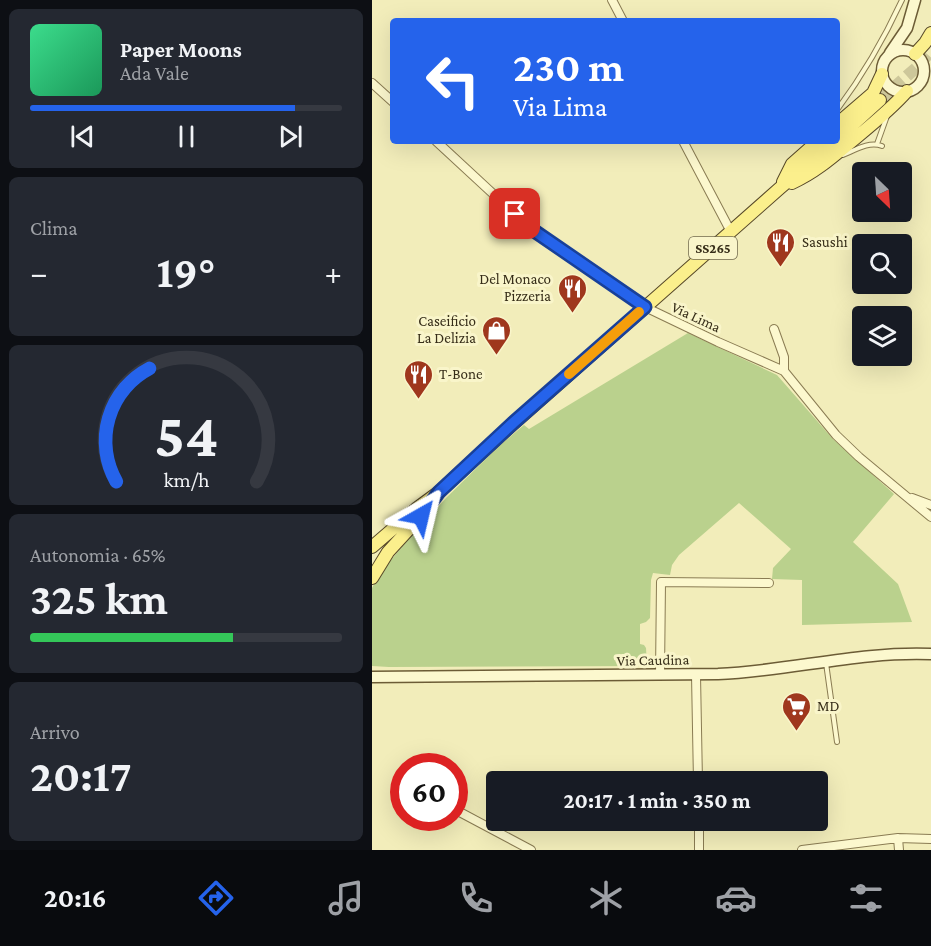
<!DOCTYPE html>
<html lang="it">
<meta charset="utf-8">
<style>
:root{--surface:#171b24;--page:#242831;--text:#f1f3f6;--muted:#9ea1a6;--line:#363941;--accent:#2563eb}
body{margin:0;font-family:"Crimson Pro",serif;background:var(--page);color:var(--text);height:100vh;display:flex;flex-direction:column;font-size:22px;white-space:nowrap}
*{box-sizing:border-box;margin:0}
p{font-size:20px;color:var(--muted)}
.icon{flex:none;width:33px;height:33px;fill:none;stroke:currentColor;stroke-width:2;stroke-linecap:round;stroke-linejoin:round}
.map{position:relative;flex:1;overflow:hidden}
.details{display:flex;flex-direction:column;gap:9px;padding:9px;background:#0d0f14;width:372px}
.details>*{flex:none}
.guide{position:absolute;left:18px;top:18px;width:450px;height:126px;border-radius:6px;box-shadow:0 6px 24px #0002;background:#2563eb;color:#fff;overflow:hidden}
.needle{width:39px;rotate:155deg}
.fabs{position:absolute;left:480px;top:162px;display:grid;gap:12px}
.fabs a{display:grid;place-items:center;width:60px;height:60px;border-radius:6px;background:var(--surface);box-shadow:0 6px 24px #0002;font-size:30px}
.speed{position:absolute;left:18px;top:753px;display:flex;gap:12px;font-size:30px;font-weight:700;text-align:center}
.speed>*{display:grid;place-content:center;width:78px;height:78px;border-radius:50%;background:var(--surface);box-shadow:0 6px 24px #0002;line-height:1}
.speed .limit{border:9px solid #d22;background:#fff;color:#111}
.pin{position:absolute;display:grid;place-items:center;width:51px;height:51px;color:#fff;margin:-26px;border-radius:12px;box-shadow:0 3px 9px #0006}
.me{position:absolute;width:66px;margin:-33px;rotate:37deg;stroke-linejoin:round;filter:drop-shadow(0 0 4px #0008)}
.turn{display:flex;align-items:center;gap:21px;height:126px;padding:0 24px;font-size:27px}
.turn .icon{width:78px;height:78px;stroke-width:2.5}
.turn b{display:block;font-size:42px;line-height:51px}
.big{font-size:45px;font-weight:700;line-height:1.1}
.details .card{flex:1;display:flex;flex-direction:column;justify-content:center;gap:9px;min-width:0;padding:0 21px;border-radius:9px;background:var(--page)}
.details .dial{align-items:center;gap:0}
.dial svg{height:156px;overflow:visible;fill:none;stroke:var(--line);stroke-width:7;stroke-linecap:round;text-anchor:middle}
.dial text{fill:var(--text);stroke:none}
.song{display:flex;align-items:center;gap:18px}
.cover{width:72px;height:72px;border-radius:9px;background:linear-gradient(135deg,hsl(150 70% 55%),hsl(150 70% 35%))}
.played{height:6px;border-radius:3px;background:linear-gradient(90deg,var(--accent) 85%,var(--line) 85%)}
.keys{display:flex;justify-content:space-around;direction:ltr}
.heat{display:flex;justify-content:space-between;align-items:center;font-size:33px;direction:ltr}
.charge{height:9px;border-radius:4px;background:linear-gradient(90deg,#34c759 65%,var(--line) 0)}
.trip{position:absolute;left:114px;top:771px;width:342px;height:60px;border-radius:6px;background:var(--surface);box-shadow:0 6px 24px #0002;font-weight:700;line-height:60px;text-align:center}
.tabs{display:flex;height:96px;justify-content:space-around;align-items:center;background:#090b0e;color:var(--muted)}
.tabs .icon{width:42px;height:42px}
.tabs .selected{color:var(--accent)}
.tabs b{font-size:27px;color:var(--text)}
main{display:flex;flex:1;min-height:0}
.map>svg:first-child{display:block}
.green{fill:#bad18d}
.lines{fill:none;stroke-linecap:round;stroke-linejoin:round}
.primary-tunnel{stroke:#cdc79a;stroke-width:12;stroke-dasharray:12 6;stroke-linecap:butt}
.lane-casing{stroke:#8a7c53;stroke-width:6}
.street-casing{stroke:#8a7c53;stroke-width:10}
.secondary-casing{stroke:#6c5c36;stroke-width:13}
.primary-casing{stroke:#574828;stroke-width:14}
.lane{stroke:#fcf8ce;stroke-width:4}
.street{stroke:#fcf8ce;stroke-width:8}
.secondary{stroke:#fcf8ce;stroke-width:10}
.primary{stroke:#fbef8c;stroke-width:12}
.route-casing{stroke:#184099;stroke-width:15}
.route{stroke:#2563eb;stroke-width:10}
.slow{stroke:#f59e0b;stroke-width:10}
.labels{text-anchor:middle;stroke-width:6;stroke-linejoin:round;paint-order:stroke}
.shield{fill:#f9f5ca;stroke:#716a4e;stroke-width:1.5}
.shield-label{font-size:14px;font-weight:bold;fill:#372e19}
.poi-label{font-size:15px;fill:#372e19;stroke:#f9f5ca;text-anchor:start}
.street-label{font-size:15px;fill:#372e19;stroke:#f9f5ca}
</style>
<main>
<section class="details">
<div class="card">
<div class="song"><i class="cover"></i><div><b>Paper Moons</b><p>Ada Vale</p></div></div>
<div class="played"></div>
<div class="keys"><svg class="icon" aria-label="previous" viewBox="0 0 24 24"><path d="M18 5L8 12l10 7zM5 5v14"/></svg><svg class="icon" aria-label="pause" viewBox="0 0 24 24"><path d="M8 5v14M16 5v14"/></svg><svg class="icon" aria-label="next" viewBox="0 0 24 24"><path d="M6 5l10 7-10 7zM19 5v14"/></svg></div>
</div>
<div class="card"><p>Clima</p>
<div class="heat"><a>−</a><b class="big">19°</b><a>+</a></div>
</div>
<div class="card dial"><svg viewBox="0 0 100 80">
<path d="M14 69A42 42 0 1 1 86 69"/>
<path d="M14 69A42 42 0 0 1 31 11" stroke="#2563eb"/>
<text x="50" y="56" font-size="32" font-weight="700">54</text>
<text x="50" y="72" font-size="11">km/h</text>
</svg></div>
<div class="card"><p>Autonomia · 65%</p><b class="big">325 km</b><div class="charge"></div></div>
<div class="card"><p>Arrivo</p><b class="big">20:17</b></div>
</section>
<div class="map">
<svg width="559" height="850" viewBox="0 0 559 850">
<rect width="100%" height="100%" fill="#f2edba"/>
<path class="green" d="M316 333 405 375 460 438 522 494 481 542 526 584 540 622 430 625V580L400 579 401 568 419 549 367 503 307 555 300 565 298 575 281 573 279 580 278 618 274 622 268 624V644L272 645 274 648 275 666 17 667 0 666V588L8 573 34 542 75 497 126 447 152 425 157 429Z"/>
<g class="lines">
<path class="primary-tunnel" d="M508 100 544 68 559 51"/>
<defs>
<path id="lane" d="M465 110C491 75 512 39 530 0
M505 144 515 116
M471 155C483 150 497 141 510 146
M454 663 465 742"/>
<path id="street" d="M240 0 251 21
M0 83 21 102
M64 141 158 228 273 307 346 342 412 371 464 435 487 457 559 517
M311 141 359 232
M402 329 412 357V371
M540 498 559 505
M288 674 289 582 397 583
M324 675 326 782
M82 809 159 850
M327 820V850
M526 838 527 850
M430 850 526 838 559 839"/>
<path id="secondary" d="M510 71a21 21 0 1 1 42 0a21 21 0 1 1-42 0Z
M518 53 535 28 543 0
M0 677 346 674C417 671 488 651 559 654"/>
<path id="primary" d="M543 54 553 43 559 33
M465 124 501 93 510 74
M465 139 508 100
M411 182 420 164 446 141
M420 183C446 171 464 154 486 136 503 122 520 108 535 91
M0 547 44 509 67 492 141 424 408 188 463 141
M0 578 16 552 49 516 58 503"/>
</defs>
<use href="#lane" class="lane-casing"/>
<use href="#street" class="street-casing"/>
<use href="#secondary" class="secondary-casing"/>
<use href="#primary" class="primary-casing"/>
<use href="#lane" class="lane"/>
<use href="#street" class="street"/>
<use href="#secondary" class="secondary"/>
<use href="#primary" class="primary"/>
</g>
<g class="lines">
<defs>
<path id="route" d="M49 516 67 492 141 423 273 307 158 228 143 214"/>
</defs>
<use href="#route" class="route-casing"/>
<use href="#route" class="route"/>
<path class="slow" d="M197 374 267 312"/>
</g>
<defs>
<symbol id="restaurant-pin" viewBox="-11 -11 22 30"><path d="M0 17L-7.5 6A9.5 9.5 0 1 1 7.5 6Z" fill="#9f371d" stroke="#f9f5ca"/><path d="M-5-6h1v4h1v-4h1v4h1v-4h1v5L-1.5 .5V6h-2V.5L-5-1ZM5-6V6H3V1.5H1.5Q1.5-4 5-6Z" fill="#fff"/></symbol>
<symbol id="shop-pin" viewBox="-11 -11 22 30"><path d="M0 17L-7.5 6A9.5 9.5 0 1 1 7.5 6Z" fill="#9f371d" stroke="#f9f5ca"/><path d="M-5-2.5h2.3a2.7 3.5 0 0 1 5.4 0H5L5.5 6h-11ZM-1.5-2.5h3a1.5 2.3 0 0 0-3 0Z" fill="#fff"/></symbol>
<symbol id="supermarket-pin" viewBox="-11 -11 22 30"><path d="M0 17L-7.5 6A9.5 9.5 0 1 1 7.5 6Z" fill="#9f371d" stroke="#f9f5ca"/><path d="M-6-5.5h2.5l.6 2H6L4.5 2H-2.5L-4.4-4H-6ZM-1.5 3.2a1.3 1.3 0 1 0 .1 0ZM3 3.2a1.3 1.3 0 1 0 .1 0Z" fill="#fff"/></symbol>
</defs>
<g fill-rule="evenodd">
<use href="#restaurant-pin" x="392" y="226" width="33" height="45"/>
<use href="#restaurant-pin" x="184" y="272" width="33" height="45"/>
<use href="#shop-pin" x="108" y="314" width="33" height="45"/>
<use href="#restaurant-pin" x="30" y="358" width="33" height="45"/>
<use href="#supermarket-pin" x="408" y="690" width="33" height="45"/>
</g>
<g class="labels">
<rect class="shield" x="317" y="237" width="48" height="22" rx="4.5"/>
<g class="shield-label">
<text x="341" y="253">SS265</text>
</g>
<g class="poi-label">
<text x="430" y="247">Sasushi</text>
<text x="179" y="284" text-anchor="end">Del Monaco<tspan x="179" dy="17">Pizzeria</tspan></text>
<text x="104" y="326" text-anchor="end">Caseificio<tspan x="104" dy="17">La Delizia</tspan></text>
<text x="67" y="379">T-Bone</text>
<text x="445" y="711">MD</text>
</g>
<g class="street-label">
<text transform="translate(324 317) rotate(25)" y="5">Via Lima</text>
<text transform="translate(281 660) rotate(-1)" y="5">Via Caudina</text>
</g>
</g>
</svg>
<div class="fabs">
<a><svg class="needle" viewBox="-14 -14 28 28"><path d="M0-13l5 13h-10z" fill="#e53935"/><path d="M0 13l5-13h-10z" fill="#9ea1a6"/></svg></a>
<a><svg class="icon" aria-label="search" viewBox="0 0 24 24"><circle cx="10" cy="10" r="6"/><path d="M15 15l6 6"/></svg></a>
<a><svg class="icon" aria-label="layers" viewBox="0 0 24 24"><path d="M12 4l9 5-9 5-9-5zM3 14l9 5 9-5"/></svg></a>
</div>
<div class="speed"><div class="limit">60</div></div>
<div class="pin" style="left:143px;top:214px;background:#d93025"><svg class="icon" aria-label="arrive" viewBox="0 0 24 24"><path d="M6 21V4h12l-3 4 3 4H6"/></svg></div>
<svg class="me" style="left:49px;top:516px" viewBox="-20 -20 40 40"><path d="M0-17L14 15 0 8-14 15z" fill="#2563eb" stroke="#fff" stroke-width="4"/></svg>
<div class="trip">20:17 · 1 min · 350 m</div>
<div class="guide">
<div class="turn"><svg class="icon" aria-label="left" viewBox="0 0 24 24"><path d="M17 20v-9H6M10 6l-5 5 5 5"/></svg><div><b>230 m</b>Via Lima</div></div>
</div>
</div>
</main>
<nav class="tabs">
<b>20:16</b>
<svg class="icon selected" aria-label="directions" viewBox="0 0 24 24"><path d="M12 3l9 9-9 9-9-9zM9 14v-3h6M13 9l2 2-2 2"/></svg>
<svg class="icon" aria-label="music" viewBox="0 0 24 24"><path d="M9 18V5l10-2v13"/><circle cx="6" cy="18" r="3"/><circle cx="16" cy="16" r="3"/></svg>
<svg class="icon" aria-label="phone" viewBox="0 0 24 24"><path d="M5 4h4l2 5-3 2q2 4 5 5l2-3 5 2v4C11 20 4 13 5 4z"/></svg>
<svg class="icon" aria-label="climate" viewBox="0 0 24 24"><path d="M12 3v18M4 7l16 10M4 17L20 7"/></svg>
<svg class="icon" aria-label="car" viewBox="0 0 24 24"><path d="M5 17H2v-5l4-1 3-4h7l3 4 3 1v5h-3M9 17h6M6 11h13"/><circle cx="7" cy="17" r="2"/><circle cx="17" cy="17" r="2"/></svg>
<svg class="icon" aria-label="filters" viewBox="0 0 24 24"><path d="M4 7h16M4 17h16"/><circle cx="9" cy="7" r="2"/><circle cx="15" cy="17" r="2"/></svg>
</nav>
